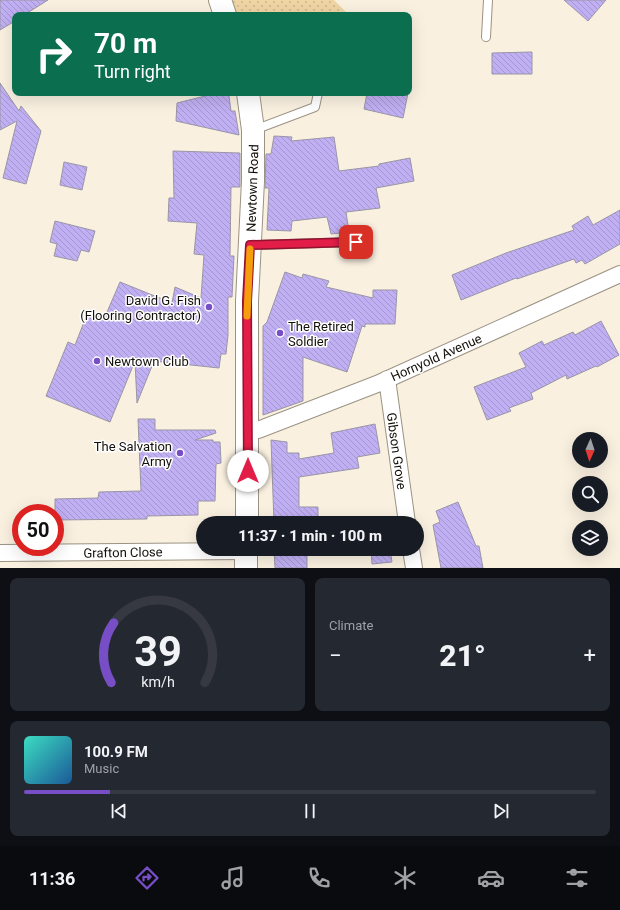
<!DOCTYPE html>
<meta charset="utf-8">
<style>
:root{--surface:#171b24;--page:#242831;--text:#f1f3f6;--muted:#9ea1a6;--line:#363941;--accent:#784ec7}
body{margin:0;font-family:Roboto,sans-serif;background:var(--page);color:var(--text);height:100vh;display:flex;flex-direction:column;font-size:15px;white-space:nowrap}
*{box-sizing:border-box;margin:0}
p{font-size:13px;color:var(--muted)}
.icon{flex:none;width:22px;height:22px;fill:none;stroke:currentColor;stroke-width:2;stroke-linecap:round;stroke-linejoin:round}
.map{position:relative;height:568px;overflow:hidden}
.side{display:flex;flex-direction:column;gap:10px;padding:10px;background:#0d0f14;flex:1}
.side>*{flex:none}
.hud{position:absolute;left:12px;top:12px;width:400px;height:84px;border-radius:8px;box-shadow:0 4px 16px #0002;background:#0b6e4f;color:#fff;overflow:hidden}
.needle{width:26px;rotate:183deg}
.buttons{position:absolute;left:572px;top:432px;display:grid;gap:8px}
.buttons a{display:grid;place-items:center;width:36px;height:36px;border-radius:50%;background:var(--surface);box-shadow:0 4px 16px #0002;font-size:20px}
.speed{position:absolute;left:12px;top:504px;display:flex;gap:8px;font-size:20px;font-weight:700;text-align:center}
.speed>*{display:grid;place-content:center;width:52px;height:52px;border-radius:50%;background:var(--surface);box-shadow:0 4px 16px #0002;line-height:1}
.speed .limit{border:6px solid #d22;background:#fff;color:#111}
.pin{position:absolute;display:grid;place-items:center;width:34px;height:34px;color:#fff;margin:-17px;border-radius:8px;box-shadow:0 2px 6px #0006}
.me{position:absolute;width:44px;margin:-22px;rotate:0deg;stroke-linejoin:round;filter:drop-shadow(0 0 3px #0008)}
.turn{display:flex;align-items:center;gap:14px;height:84px;padding:0 16px;font-size:18px}
.turn .icon{width:52px;height:52px;stroke-width:2.5}
.turn b{display:block;font-size:28px;line-height:34px}
.big{font-size:30px;font-weight:800;line-height:1.1}
.side .widget{flex:1;display:flex;flex-direction:column;justify-content:center;gap:6px;min-width:0;padding:0 14px;border-radius:8px;background:var(--page)}
.side .dial{align-items:center;gap:0}
.dial svg{height:104px;overflow:visible;fill:none;stroke:var(--line);stroke-width:7;stroke-linecap:round;text-anchor:middle}
.dial text{fill:var(--text);stroke:none}
.song{display:flex;align-items:center;gap:12px}
.cover{width:48px;height:48px;border-radius:6px;background:linear-gradient(135deg,hsl(170 70% 55%),hsl(210 70% 35%))}
.played{height:4px;border-radius:2px;background:linear-gradient(90deg,var(--accent) 15%,var(--line) 15%)}
.keys{display:flex;justify-content:space-around;direction:ltr}
.heat{display:flex;justify-content:space-between;align-items:center;font-size:22px;direction:ltr}
.side .tiles{flex:1;display:grid;gap:10px;grid-template-columns:1fr 1fr}
.widget:last-child{grid-column:span 2}
.trip{position:absolute;left:196px;top:516px;width:228px;height:40px;border-radius:20px;background:var(--surface);box-shadow:0 4px 16px #0002;font-weight:800;line-height:40px;text-align:center}
.dock{display:flex;height:64px;justify-content:space-around;align-items:center;background:#090b0e;color:var(--muted)}
.dock .icon{width:28px;height:28px}
.dock .selected{color:var(--accent)}
.dock b{font-size:18px;color:var(--text)}
.map>svg:first-child{display:block}
.grass{fill:url(#grass-dots)}
.building{fill:url(#building-back-hatch);stroke:#9995a6}
.lines{fill:none;stroke-linecap:round;stroke-linejoin:round}
.lane-casing{stroke:#9b9283;stroke-width:10}
.street-casing{stroke:#9b9283;stroke-width:18}
.secondary-casing{stroke:#9b9283;stroke-width:24}
.lane{stroke:#fff;stroke-width:8}
.street{stroke:#fff;stroke-width:16}
.secondary{stroke:#fff;stroke-width:22}
.route-casing{stroke:#92132f;stroke-width:10}
.route{stroke:#e11d48;stroke-width:7}
.slow{stroke:#f59e0b;stroke-width:7}
.poi-dot{fill:#784ec7;stroke:#fefefe;stroke-width:1.5}
.labels{text-anchor:middle;stroke-width:3;stroke-linejoin:round;paint-order:stroke}
.street-label{font-size:13px;fill:#13100a;stroke:#fefefe}
.poi-label{font-size:13px;fill:#13100a;stroke:#fefefe;text-anchor:end}
</style>
<div class="map">
<svg width="620" height="568" viewBox="0 0 620 568">
<defs>
<pattern id="grass-dots" width="8" height="8" patternUnits="userSpaceOnUse"><rect width="8" height="8" fill="#efd4a4"/><path d="M2 2h.1M6 6h.1" fill="none" stroke="#ccb58c" stroke-width="1.8" stroke-linecap="round"/></pattern>
<pattern id="building-back-hatch" width="6" height="6" patternUnits="userSpaceOnUse"><rect width="6" height="6" fill="#c0aff2"/><path d="M-1 5l2 2M0 0l6 6M5-1l2 2" fill="none" stroke="#a496ce"/></pattern>
</defs>
<rect width="100%" height="100%" fill="#f9f0e0"/>
<path class="grass" d="M231 0H334L349 15H236Z"/>
<path class="building" d="M0 0H48L24 15H15V21L0 30Z
M564 0H606L588 21Z
M532 52V74H492V53Z
M0 83 19 111 21 106 41 131 26 184 3 178 17 121 0 130Z
M217 93H224L229 96 231 111H235L239 135 176 121 177 103Z
M367 93H408L403 118 364 109Z
M274 136 292 137 291 141 334 137 339 171 379 166V164L410 158 414 181 376 188 380 208 346 212 349 232 331 234 327 217 292 221 291 231 267 230 269 188H265L266 154H271Z
M173 151 240 153V187H231L230 256H234L232 297H228V335L226 354H221L219 368 154 361 137 403 135 361 110 422 46 396 68 342 75 345 88 312 104 319 120 282 172 303 175 287 201 298 204 255 194 254 197 223 168 221 169 198H174Z
M64 162 87 167 82 190 60 185Z
M620 210V244L585 264 582 260 576 263 574 259 517 279 516 278 461 300 452 275 506 253 574 230 572 226 588 216 593 225Z
M55 221 95 231 89 252 81 250 77 261 54 256 57 244 50 242Z
M285 272 302 278 303 274 329 281 326 287 373 298V290H397L395 324H365V327L362 326 347 372 303 357V401L263 415V326L267 322Z
M601 321 619 355 597 367 596 366 567 379 566 375 531 393 533 399 509 408 511 411 487 420 474 387 526 367 519 353 542 341 544 345 573 332 575 335Z
M138 419H155V430H215L216 433 195 440H213V442H220L221 463 216 464 215 501H198V515L147 516V519L55 520V499L98 498 99 492 141 491Z
M375 424 380 453 357 457 359 468 299 477V507H318V523H274L271 440 287 442V453H299V459L334 453 331 433Z
M458 502 476 546H479L483 568H441L433 525 440 522 436 511Z
M274 549H318V555H307V568H275Z
M371 549H390L392 562 372 564Z"/>
<g class="lines">
<defs>
<path id="lane" d="M486 37 488 0
M254 130 315 107 318 93
M251 245 356 242"/>
<path id="street" d="M387 379 407 523
M248 432 258 430 377 384 620 274
M411 549 414 568
M0 553 246 551"/>
<path id="secondary" d="M220 0 225 15
M247 523V301L253 181V130L248 93
M246 568V549"/>
</defs>
<use href="#lane" class="lane-casing"/>
<use href="#street" class="street-casing"/>
<use href="#secondary" class="secondary-casing"/>
<use href="#lane" class="lane"/>
<use href="#street" class="street"/>
<use href="#secondary" class="secondary"/>
</g>
<g class="lines">
<defs>
<path id="route" d="M248 471 247 301 250 245 356 242"/>
</defs>
<use href="#route" class="route-casing"/>
<use href="#route" class="route"/>
<path class="slow" d="M247 316 250 249"/>
</g>
<g class="poi-dot">
<circle cx="209" cy="307" r="4"/>
<circle cx="280" cy="333" r="4"/>
<circle cx="97" cy="361" r="4"/>
<circle cx="180" cy="453" r="4"/>
</g>
<g class="labels">
<g class="street-label">
<text transform="translate(252 188) rotate(-88)" y="5">Newtown Road</text>
<text transform="translate(436 357) rotate(-24)" y="5">Hornyold Avenue</text>
<text transform="translate(397 451) rotate(82)" y="5">Gibson Grove</text>
<text transform="translate(123 552) rotate(-1)" y="5">Grafton Close</text>
</g>
<g class="poi-label">
<text x="201" y="305">David G. Fish<tspan x="201" dy="15">(Flooring Contractor)</tspan></text>
<text x="288" y="331" text-anchor="start">The Retired<tspan x="288" dy="15">Soldier</tspan></text>
<text x="105" y="366" text-anchor="start">Newtown Club</text>
<text x="172" y="451">The Salvation<tspan x="172" dy="15">Army</tspan></text>
</g>
</g>
</svg>
<div class="buttons">
<a><svg class="needle" viewBox="-14 -14 28 28"><path d="M0-13l5 13h-10z" fill="#e53935"/><path d="M0 13l5-13h-10z" fill="#9ea1a6"/></svg></a>
<a><svg class="icon" aria-label="search" viewBox="0 0 24 24"><circle cx="10" cy="10" r="6"/><path d="M15 15l6 6"/></svg></a>
<a><svg class="icon" aria-label="layers" viewBox="0 0 24 24"><path d="M12 4l9 5-9 5-9-5zM3 14l9 5 9-5"/></svg></a>
</div>
<div class="speed"><div class="limit">50</div></div>
<div class="pin" style="left:356px;top:242px;background:#d93025"><svg class="icon" aria-label="arrive" viewBox="0 0 24 24"><path d="M6 21V4h12l-3 4 3 4H6"/></svg></div>
<svg class="me" style="left:248px;top:471px" viewBox="-20 -20 40 40"><circle r="19" fill="#fff"/><path d="M0-13L10 11 0 6-10 11z" fill="#e11d48"/></svg>
<div class="trip">11:37 · 1 min · 100 m</div>
<div class="hud">
<div class="turn"><svg class="icon" aria-label="right" viewBox="0 0 24 24"><path d="M7 20v-9h11M14 6l5 5-5 5"/></svg><div><b>70 m</b>Turn right</div></div>
</div>
</div>
<section class="side">
<div class="tiles">
<div class="widget dial"><svg viewBox="0 0 100 80">
<path d="M14 69A42 42 0 1 1 86 69"/>
<path d="M14 69A42 42 0 0 1 16 23" stroke="#784ec7"/>
<text x="50" y="56" font-size="32" font-weight="700">39</text>
<text x="50" y="72" font-size="11">km/h</text>
</svg></div>
<div class="widget"><p>Climate</p>
<div class="heat"><a>−</a><b class="big">21°</b><a>+</a></div>
</div>
<div class="widget">
<div class="song"><i class="cover"></i><div><b>100.9 FM</b><p>Music</p></div></div>
<div class="played"></div>
<div class="keys"><svg class="icon" aria-label="previous" viewBox="0 0 24 24"><path d="M18 5L8 12l10 7zM5 5v14"/></svg><svg class="icon" aria-label="pause" viewBox="0 0 24 24"><path d="M8 5v14M16 5v14"/></svg><svg class="icon" aria-label="next" viewBox="0 0 24 24"><path d="M6 5l10 7-10 7zM19 5v14"/></svg></div>
</div>
</div>
</section>
<nav class="dock">
<b>11:36</b>
<svg class="icon selected" aria-label="directions" viewBox="0 0 24 24"><path d="M12 3l9 9-9 9-9-9zM9 14v-3h6M13 9l2 2-2 2"/></svg>
<svg class="icon" aria-label="music" viewBox="0 0 24 24"><path d="M9 18V5l10-2v13"/><circle cx="6" cy="18" r="3"/><circle cx="16" cy="16" r="3"/></svg>
<svg class="icon" aria-label="phone" viewBox="0 0 24 24"><path d="M5 4h4l2 5-3 2q2 4 5 5l2-3 5 2v4C11 20 4 13 5 4z"/></svg>
<svg class="icon" aria-label="climate" viewBox="0 0 24 24"><path d="M12 3v18M4 7l16 10M4 17L20 7"/></svg>
<svg class="icon" aria-label="car" viewBox="0 0 24 24"><path d="M5 17H2v-5l4-1 3-4h7l3 4 3 1v5h-3M9 17h6M6 11h13"/><circle cx="7" cy="17" r="2"/><circle cx="17" cy="17" r="2"/></svg>
<svg class="icon" aria-label="filters" viewBox="0 0 24 24"><path d="M4 7h16M4 17h16"/><circle cx="9" cy="7" r="2"/><circle cx="15" cy="17" r="2"/></svg>
</nav>
